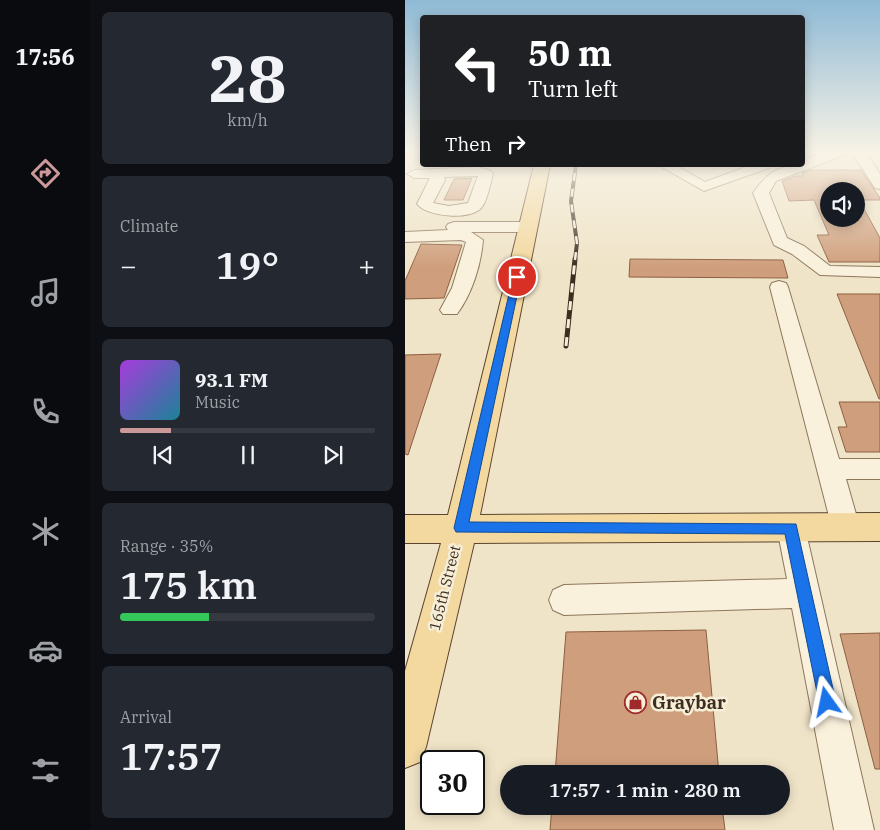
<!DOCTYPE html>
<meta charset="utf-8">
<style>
:root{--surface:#171b24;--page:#242831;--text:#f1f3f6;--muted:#9ea1a6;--line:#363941;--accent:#cc999b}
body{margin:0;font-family:"IBM Plex Serif",serif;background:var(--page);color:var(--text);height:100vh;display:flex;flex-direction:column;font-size:19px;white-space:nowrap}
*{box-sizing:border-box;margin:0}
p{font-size:16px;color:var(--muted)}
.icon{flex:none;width:28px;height:28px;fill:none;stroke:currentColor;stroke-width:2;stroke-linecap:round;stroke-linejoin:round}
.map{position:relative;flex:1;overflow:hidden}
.panel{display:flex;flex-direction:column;gap:12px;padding:12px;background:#0d0f14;width:315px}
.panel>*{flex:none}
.guide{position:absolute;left:15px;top:15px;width:385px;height:152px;border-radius:5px;box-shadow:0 2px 12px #0003;background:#202124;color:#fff;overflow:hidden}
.controls{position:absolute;left:415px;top:182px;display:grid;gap:10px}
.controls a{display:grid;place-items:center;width:45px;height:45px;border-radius:50%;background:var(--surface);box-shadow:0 2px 12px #0003;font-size:25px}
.speed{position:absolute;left:15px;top:750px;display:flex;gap:10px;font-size:25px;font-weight:700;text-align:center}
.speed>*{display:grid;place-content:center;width:65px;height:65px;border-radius:50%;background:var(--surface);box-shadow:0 2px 12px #0003;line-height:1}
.speed .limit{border:2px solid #111;border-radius:8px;background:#fff;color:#111}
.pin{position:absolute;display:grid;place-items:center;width:42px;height:42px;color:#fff;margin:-21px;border:2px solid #fff;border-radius:50%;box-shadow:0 1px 5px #0007}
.me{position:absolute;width:55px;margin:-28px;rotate:348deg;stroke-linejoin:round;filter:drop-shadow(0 0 4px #0008)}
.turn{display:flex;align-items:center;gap:18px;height:105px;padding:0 25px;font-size:22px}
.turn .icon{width:65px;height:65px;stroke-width:2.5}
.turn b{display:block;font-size:35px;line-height:42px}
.then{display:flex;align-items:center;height:48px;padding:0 25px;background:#0003;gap:10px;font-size:19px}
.big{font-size:38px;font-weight:600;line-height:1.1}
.panel .widget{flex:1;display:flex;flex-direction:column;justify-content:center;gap:8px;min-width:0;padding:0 18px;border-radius:8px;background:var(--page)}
.panel .dial{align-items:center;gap:0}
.dial b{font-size:65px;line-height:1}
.song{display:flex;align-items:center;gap:15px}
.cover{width:60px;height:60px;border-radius:8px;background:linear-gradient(135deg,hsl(280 70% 55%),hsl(190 70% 35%))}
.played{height:5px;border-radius:2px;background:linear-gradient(90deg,var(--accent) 20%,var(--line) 20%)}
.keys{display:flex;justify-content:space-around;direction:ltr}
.heat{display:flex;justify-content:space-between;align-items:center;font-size:28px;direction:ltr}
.charge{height:8px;border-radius:4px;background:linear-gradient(90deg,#34c759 35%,var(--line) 0)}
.trip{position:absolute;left:95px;top:765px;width:290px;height:50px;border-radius:25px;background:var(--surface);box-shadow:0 2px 12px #0003;font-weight:600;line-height:50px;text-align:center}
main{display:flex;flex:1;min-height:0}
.tabs{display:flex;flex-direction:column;width:90px;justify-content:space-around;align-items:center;background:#090b0e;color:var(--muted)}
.tabs .icon{width:35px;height:35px}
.tabs .active{color:var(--accent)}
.tabs b{font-size:22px;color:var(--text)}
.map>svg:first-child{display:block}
.building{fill:#cf9f7d;stroke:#8d5f41;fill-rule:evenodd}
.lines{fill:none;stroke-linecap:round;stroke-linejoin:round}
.minor-casing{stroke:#8d765c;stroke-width:2}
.major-casing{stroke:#5b4430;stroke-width:2}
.minor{fill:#faf1dc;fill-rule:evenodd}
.major{fill:#f3d9a0;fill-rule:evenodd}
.rail-far1-casing{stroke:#3d2e20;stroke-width:4}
.rail-casing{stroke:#3d2e20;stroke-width:5}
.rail-far1{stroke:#f7eed8;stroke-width:2.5;stroke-dasharray:8;stroke-linecap:butt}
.rail{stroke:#f7eed8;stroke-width:3;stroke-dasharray:9;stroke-linecap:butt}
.route{fill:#1a73e8;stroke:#114b97}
.labels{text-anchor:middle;stroke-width:5;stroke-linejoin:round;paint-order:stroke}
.street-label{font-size:15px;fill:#3d2e20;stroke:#f7eed8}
.near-poi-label{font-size:18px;font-weight:bold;fill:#3d2e20;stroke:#f7eed8;text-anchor:start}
</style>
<main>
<nav class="tabs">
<b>17:56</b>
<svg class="icon active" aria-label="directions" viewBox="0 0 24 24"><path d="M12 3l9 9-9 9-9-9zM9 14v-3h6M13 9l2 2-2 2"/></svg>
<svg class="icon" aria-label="music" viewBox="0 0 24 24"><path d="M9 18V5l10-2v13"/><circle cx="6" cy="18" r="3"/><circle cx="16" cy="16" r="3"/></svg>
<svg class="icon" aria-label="phone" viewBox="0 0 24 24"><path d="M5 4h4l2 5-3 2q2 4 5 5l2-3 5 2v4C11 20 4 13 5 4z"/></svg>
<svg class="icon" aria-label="climate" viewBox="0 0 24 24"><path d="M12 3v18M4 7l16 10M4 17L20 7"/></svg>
<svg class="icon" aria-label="car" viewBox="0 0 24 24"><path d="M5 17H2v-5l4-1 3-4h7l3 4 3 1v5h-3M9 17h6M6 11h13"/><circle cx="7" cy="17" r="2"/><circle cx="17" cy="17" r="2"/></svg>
<svg class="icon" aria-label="filters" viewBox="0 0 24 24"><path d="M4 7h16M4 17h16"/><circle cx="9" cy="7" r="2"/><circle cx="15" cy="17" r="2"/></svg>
</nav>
<section class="panel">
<div class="widget dial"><b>28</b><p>km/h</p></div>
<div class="widget"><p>Climate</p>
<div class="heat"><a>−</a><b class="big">19°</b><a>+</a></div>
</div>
<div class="widget">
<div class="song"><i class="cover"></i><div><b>93.1 FM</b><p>Music</p></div></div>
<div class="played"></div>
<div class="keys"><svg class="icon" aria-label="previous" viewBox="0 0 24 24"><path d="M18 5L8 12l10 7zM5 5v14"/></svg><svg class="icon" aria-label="pause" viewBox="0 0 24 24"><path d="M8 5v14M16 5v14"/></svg><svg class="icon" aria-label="next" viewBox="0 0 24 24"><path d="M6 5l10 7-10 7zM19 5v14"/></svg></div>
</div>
<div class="widget"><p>Range · 35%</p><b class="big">175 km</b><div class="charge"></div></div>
<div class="widget"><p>Arrival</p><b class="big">17:57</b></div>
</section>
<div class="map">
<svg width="475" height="830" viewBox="0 0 475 830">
<rect width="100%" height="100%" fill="#f0e4c8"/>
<path class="building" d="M406 170H456L475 198V200H454L475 238V262H424L412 235H424L409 200 384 201 377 181 391 176H398L397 173ZM424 191H451V219H424Z
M67 178 58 200H39L49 179Z
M16 244 57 245 39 298 0 299V281Z
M225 259 378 260 383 278 224 277Z
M432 294H475V399H474Z
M36 354 3 455 0 454V355Z
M434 402H475V452H441L433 427H442Z
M301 630 314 774H150L161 632Z
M475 633V769H470L435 634Z
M147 806H317L320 830H145Z"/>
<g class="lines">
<defs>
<path id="minor" d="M424 151H444L442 154 371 181 364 193 382 238 399 246 425 266 475 267V277L415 275 387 254 369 245 348 193C362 173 373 165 398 165V160Z
M446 151H460L475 174V189L470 188Z
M253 165H270L300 182 346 165H366L364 168 299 191Z
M74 167 86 171 88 174C85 184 83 199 77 207 67 221 22 217 12 204L25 178H9L2 174 9 170ZM73 176 63 203 44 206 28 203 40 180 39 177Z
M49 222H123L129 224 131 227 129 230 123 232H66L78 240C76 265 67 294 52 314H38L35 310 47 288 61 242 56 240 0 242V232L43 230 41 227 43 224Z
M374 281 381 283 383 287 434 459H475V479H441L455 528 451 537 441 540 431 537 427 528 365 287 367 283Z
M386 516 396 519 400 528 469 830H429L387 608 159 615 148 610 144 600 148 590 159 585 382 579 372 528 376 519Z"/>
<path id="major" d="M129 165H145L75 515 475 513V541L69 543 21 747 15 762 0 768V671L36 543H0V515H43Z"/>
</defs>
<use href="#minor" class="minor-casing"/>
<use href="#major" class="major-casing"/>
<use href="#minor" class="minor"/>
<use href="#major" class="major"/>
<defs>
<path id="rail-far1" d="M170 260 172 243 166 201 171 165"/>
<path id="rail" d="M161 346 170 259"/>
</defs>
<use href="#rail-far1" class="rail-far1-casing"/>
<use href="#rail" class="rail-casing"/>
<use href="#rail-far1" class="rail-far1"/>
<use href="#rail" class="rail"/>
</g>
<linearGradient id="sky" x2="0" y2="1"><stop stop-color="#8fbad6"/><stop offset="0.57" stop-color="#f8f3e6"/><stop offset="1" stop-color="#f8f3e6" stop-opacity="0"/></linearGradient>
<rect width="475" height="267" fill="url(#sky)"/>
<path class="route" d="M112 274 116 277 64 522 391 524 431 702 428 708 422 710 416 708 414 702 380 534 51 532 49 528 108 277Z"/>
<defs>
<symbol id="shop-ring" viewBox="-11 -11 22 22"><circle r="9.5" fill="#f7eed8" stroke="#9e2a2b" stroke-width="1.5"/><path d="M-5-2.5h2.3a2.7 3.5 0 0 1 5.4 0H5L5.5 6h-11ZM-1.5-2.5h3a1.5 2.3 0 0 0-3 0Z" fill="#9e2a2b"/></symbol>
</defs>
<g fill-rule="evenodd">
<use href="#shop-ring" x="218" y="690" width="25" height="25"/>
</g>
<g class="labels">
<g class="street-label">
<text transform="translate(40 588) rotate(-76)" y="5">165th Street</text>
</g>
<g class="near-poi-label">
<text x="247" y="709">Graybar</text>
</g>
</g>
</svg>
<div class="controls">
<a><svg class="icon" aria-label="sound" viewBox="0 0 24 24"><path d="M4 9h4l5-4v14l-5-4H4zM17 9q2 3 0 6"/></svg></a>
</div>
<div class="speed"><div class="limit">30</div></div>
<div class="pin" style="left:112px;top:277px;background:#d93025"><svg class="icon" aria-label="arrive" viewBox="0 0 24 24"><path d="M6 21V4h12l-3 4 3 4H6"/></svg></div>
<svg class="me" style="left:422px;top:702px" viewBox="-20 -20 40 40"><path d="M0-17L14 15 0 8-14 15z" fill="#1a73e8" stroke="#fff" stroke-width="4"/></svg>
<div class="trip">17:57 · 1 min · 280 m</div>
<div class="guide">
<div class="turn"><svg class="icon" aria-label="left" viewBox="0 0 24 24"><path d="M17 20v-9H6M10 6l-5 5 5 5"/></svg><div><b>50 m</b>Turn left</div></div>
<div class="then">Then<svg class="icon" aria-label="right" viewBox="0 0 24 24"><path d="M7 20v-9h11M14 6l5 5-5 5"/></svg></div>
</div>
</div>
</main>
